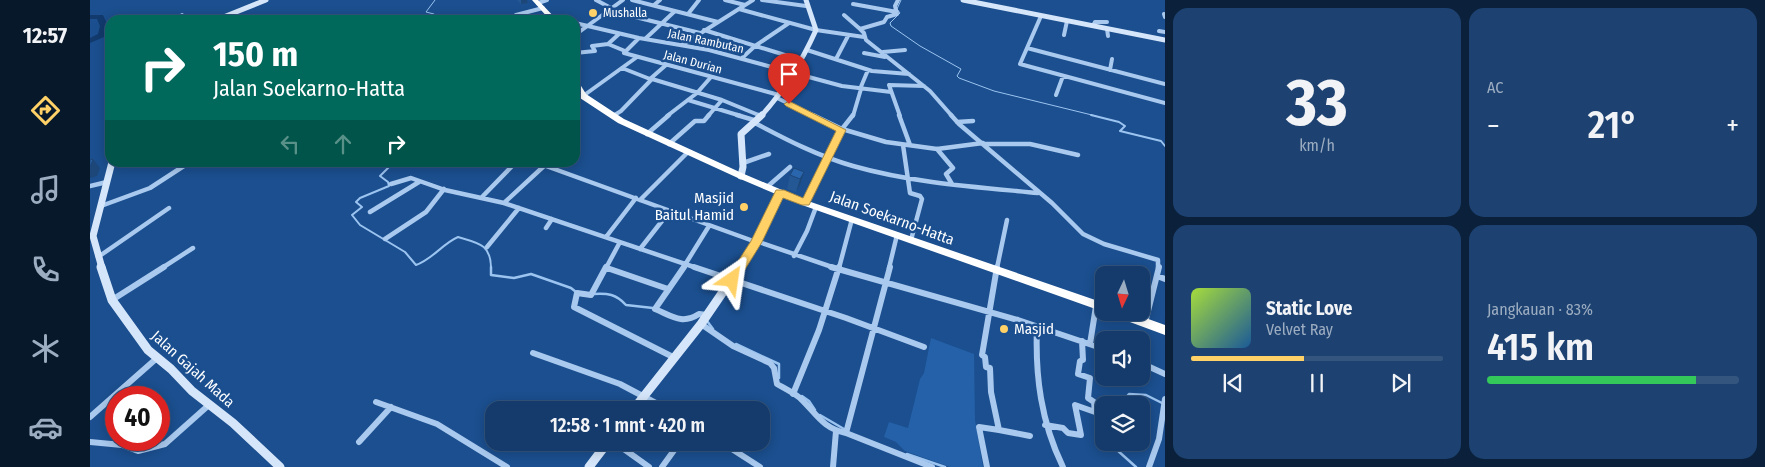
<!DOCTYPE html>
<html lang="id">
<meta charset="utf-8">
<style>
:root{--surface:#143b6b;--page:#1d4271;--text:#f1f3f6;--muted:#9dadc1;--line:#33557e;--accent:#ffd166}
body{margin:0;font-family:"Fira Sans Condensed",sans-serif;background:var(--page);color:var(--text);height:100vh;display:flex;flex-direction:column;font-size:19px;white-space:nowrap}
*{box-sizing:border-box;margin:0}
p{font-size:16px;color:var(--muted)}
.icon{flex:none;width:28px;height:28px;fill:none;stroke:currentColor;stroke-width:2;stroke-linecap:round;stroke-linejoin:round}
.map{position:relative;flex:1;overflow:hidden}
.sheet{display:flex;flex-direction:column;gap:8px;padding:8px;background:#0b203b;width:600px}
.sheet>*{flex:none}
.guide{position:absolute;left:15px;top:15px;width:475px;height:152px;border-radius:15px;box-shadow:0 2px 12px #0003,0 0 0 1px var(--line);background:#00695c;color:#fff;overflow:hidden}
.needle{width:32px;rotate:184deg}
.buttons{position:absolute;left:1005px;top:266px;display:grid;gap:10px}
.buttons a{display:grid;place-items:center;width:55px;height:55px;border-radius:10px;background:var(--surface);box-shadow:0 2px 12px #0003,0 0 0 1px var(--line);font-size:25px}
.speed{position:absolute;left:15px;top:386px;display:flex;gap:10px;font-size:25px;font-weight:700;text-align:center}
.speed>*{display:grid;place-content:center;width:65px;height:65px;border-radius:50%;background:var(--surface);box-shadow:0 2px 12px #0003,0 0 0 1px var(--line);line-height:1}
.speed .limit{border:8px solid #d22;background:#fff;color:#111}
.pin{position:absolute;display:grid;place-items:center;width:42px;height:42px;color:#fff;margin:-51px -21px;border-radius:50% 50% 50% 0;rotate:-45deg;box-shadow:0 0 5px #0007}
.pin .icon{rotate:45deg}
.me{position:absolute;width:55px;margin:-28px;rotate:32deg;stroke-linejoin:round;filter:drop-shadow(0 0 4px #0008)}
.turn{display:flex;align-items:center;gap:18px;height:105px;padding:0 25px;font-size:22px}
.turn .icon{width:65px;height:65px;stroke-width:2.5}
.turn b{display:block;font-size:35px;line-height:42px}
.lanes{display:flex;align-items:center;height:48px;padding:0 25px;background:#0003;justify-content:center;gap:25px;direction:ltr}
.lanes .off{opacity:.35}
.big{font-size:38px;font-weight:600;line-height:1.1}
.sheet .card{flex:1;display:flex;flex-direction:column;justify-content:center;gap:8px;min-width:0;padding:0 18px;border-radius:15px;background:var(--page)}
.sheet .dial{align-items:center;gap:0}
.dial b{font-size:65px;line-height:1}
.song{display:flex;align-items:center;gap:15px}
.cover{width:60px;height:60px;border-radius:8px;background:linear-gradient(135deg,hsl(80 70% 55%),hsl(210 70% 35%))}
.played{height:5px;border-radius:2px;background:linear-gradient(90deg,var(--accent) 45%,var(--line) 45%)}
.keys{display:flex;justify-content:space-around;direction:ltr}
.heat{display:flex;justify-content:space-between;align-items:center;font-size:28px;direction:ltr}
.charge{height:8px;border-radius:4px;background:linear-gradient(90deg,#34c759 83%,var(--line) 0)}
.sheet .tiles{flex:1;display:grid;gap:8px;grid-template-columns:repeat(2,1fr)}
.trip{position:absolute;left:395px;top:401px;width:285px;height:50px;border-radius:15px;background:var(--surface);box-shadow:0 2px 12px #0003,0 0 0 1px var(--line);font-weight:600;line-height:50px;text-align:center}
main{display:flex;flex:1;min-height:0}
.tabs{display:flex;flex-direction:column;width:90px;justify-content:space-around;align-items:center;background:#08182b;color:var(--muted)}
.tabs .icon{width:35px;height:35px}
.tabs .active{color:var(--accent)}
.tabs b{font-size:22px;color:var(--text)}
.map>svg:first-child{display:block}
.green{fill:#2461a8}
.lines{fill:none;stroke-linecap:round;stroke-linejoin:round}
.stream-far2{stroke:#9cc4f0;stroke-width:1}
.stream-far1{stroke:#9cc4f0;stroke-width:2}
.stream{stroke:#9cc4f0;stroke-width:2.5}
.river{fill:#123a6d;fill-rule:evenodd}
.street-far2{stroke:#a9c9ee;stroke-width:4}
.street-far1{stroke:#a9c9ee;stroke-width:4.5}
.street{stroke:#a9c9ee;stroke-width:6}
.secondary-far2{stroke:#d6e6fa;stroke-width:5}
.secondary-far1{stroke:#d6e6fa;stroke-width:7}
.secondary{stroke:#d6e6fa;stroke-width:9}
.highway{fill:#fff;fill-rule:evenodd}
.wall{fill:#245895}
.shaded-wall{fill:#1d4779}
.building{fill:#2a66ad;stroke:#1d4779}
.route{fill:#ffd166;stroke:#a68842}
.poi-dot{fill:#ffd166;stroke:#1b4f8f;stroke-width:2}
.labels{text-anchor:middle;stroke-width:5;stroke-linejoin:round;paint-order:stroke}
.far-poi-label{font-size:12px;fill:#fff;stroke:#1b4f8f;text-anchor:start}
.far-street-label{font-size:12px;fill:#fff;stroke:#1b4f8f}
.poi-label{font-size:15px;fill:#fff;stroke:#1b4f8f;text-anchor:end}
.street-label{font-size:15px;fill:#fff;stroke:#1b4f8f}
</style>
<main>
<nav class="tabs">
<b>12:57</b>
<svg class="icon active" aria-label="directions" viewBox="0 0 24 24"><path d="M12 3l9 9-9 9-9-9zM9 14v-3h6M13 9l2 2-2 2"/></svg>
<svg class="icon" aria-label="music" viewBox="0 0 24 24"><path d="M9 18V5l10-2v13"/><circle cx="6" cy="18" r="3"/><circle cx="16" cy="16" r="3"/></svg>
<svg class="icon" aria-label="phone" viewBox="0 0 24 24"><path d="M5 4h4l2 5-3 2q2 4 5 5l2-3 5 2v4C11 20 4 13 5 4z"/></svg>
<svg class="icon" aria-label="climate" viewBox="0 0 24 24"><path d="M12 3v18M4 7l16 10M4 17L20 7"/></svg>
<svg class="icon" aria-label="car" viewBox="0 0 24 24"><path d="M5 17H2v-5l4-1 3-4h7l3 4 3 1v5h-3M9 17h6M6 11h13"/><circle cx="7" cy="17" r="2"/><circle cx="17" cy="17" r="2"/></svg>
</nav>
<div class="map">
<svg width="1075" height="467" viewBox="0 0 1075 467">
<rect width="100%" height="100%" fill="#1b4f8f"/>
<path class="green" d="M841 338 884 354 885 420 893 467H860L815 451 806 442 794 437 799 422 818 428 830 379 834 373Z"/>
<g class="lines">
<path class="stream-far2" d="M345 0 336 12 344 14 351 20
M811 0 807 9 810 13 800 23 801 26 830 46 871 69 867 76 869 78 904 91 1006 116"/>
<path class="stream-far1" d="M1001 115 1029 122 1035 126 1030 131 1071 141 1075 146
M304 162 290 176 298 182 299 186 270 198 266 202 272 207 262 215 270 225 315 252 326 265C343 259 352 244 368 237 388 243 401 244 401 268"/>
<path class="stream" d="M401 267V275L424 278 441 274 481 288 486 292
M503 294C518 293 526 294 536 305L563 308
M617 321 623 329
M646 344 689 364V378
M712 396 719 401 725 410
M1035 405 1034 400 1039 394 1056 395 1072 403
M730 415 754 429
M1018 442 1046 467
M817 454 855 467"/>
<path class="river" d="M0 15H13L18 26 14 37 0 43V38L8 34 10 26 7 19H0Z"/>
<path class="street-far2" d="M506 0 521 8
M542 0 628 22
M635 0 655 5
M672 0 716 6
M808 0 805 6 807 14 797 17 794 22 770 29 774 33 776 40 840 91 862 116
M448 3 457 0
M763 4 807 12
M564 5 570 0
M649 9 726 30 774 37
M517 10 610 33
M598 14 609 0
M1074 14 1075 17
M92 15 96 20
M754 15 770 29
M463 16 474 20
M951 16 930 64 1075 103
M418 20 426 15 453 8
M485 23 549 38 619 50 752 86 801 92
M1003 26 1005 22H1017
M1017 29 1018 36
M614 30 711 60
M1069 31 1075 32
M529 34 518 44 535 51
M485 35 533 0
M974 35 977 21
M549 38 534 53 689 95
M555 39 585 11
M592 45 663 0
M937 48 1075 84
M717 50 782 71 819 74
M793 52 815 50
M485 53 505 51 502 46 518 44
M774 53 795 57
M652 58 665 46 699 23
M746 59 758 36
M532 68 560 79
M1020 70 1022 59
M562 79 632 100 671 116
M770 89 778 70
M966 95 973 76
M493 96 547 57
M687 98 725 116
M598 100 651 116
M523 116 531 111 562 79H560L576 65
M577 116 607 93 621 77
M618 116 632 100
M763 116 771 89
M810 116 799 85 834 86"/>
<path class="street-far1" d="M647 115 667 121
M668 115 671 116
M723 115 752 129 796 142 847 149 893 143
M809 115 820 145
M861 115 869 124 962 203 993 234 1014 244 1068 260V268
M523 116 525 115
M867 122 883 121
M665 123C697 140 728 156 763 166 823 183 886 187 948 193
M557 134 579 115
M579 144 605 121H614L619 115
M894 144H940L988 155
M813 145 820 193 830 196 832 199 821 240
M847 149 863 168 856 174 862 184
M445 162 666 242
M653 163 679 154
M301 184 321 178 355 190 414 203 607 268
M0 186 17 182
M677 187 700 167
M392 197 426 162
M550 200 597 153
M414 203 454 166
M715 203 752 129 763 115
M11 206 60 188 100 162
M280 212 329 182
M456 228 462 219
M516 237 546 198
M295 239 336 212 354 189
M666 241 745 268
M397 247 429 208
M550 249 579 212
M704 256 717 231 726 207
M8 257 79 208
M72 268 103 248
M516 268 530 242
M593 268 619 226
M749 268 762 219
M799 268 807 235
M907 268 917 220"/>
<path class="street" d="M516 267 501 295 487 293 484 307 583 357
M594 267 565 309C582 316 592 325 609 314L617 315
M604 267 756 318 834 347
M741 267 928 320 1014 349
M517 268 578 289
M1067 276 1075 279
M22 300 74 267
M1055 323 1069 267
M611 324 643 346 680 363 684 368 687 384C694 388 704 393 710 398 727 414 732 428 756 433L842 467
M947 326C945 376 951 422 973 467
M1000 344 1006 306
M443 353 530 384 579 410
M1051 363 1075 374
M703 394 729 330 749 267
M286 402 347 424 417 467
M0 417 67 358
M955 425 973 428 978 433 991 435 985 405 1005 412 1004 402 998 398 1000 378 988 374 990 361 993 360 992 341
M909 430 940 436
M756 433 800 267
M0 442 32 445 48 451 75 444 120 404
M269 442 301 407
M524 442 559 467
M631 442 670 467
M572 467 590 442
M743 467 746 431
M897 467 889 427 909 430 901 392 900 368 896 367 895 357 892 355 907 267
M1059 467 1069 439 1075 399"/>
<path class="secondary-far2" d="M873 0 1075 40
M126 20 176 0
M671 116C694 91 712 61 726 30L716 0"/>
<path class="secondary-far1" d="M651 176 653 167 651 134 672 115
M12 268 3 236 22 162
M650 268 666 242 690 193"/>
<path class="secondary" d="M11 267 22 300 58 350 81 369 102 391 143 423 190 467
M543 410 611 324 650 267
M499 467 518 442"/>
<path class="highway" d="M442 0H448L467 20H460Z
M485 81H488L496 94 534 119 654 174 718 201 1014 303V312L712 205 648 178 528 123 490 98 485 89Z
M1020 312H1039L1075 325V335L1021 315Z"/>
</g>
<path class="wall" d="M427 0H437L438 3 431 4Z
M714 172 710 185 706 192 697 189 700 175Z"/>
<path class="shaded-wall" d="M431 0H437L438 3 431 4Z
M3 159 10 168 7 176 0 178V167Z
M714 172 710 185 706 192 710 179Z"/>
<path class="building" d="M3 159 0 167V160Z
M704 168 714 172 710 179 700 175Z"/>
<path class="route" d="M699 101 756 130 719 205H712L693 198 672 242 646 284H638L636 280 661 241 686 190H694L713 198 746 131 696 106 694 104Z"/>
<g class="poi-dot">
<circle cx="503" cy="13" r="5"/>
<circle cx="654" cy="207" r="5"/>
<circle cx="914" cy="329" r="5"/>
</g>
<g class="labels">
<g class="far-poi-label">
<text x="513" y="17">Mushalla</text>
</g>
<g class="far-street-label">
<text transform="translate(616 41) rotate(12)" y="4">Jalan Rambutan</text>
<text transform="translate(603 62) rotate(15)" y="4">Jalan Durian</text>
</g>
<g class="poi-label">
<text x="644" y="203">Masjid<tspan x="644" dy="17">Baitul Hamid</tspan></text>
<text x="924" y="334" text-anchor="start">Masjid</text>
</g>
<g class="street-label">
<text transform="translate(802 218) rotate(20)" y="5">Jalan Soekarno-Hatta</text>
<text transform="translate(103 369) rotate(42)" y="5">Jalan Gajah Mada</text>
</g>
</g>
</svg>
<div class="buttons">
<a><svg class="needle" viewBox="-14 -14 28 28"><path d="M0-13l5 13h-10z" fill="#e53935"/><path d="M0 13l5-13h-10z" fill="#9dadc1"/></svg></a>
<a><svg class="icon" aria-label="sound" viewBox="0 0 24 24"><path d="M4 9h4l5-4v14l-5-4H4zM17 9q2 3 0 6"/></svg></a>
<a><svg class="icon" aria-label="layers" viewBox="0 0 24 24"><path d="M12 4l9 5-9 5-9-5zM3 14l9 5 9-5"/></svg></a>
</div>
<div class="speed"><div class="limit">40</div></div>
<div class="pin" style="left:699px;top:104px;background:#d93025"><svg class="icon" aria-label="arrive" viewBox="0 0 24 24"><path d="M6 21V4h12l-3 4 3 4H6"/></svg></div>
<svg class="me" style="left:642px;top:280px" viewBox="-20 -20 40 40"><path d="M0-17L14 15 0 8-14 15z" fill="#ffd166" stroke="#fff" stroke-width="4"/></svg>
<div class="trip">12:58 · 1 mnt · 420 m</div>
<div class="guide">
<div class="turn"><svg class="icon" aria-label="right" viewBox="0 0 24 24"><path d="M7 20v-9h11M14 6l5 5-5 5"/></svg><div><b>150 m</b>Jalan Soekarno-Hatta</div></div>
<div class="lanes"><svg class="icon off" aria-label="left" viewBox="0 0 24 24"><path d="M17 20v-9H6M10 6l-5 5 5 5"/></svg><svg class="icon off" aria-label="ahead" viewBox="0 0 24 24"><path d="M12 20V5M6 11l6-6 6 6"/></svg><svg class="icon" aria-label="right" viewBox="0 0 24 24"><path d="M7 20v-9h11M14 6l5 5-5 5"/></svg></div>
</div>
</div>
<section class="sheet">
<div class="tiles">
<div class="card dial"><b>33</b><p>km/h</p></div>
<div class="card"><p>AC</p>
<div class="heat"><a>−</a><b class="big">21°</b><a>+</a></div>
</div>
<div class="card">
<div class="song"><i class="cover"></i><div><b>Static Love</b><p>Velvet Ray</p></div></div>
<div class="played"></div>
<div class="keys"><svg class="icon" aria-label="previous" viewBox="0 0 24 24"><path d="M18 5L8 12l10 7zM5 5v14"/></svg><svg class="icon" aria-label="pause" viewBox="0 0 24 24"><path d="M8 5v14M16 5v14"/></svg><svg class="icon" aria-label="next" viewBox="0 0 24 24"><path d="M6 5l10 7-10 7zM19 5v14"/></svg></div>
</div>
<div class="card"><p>Jangkauan · 83%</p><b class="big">415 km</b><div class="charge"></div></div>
</div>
</section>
</main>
